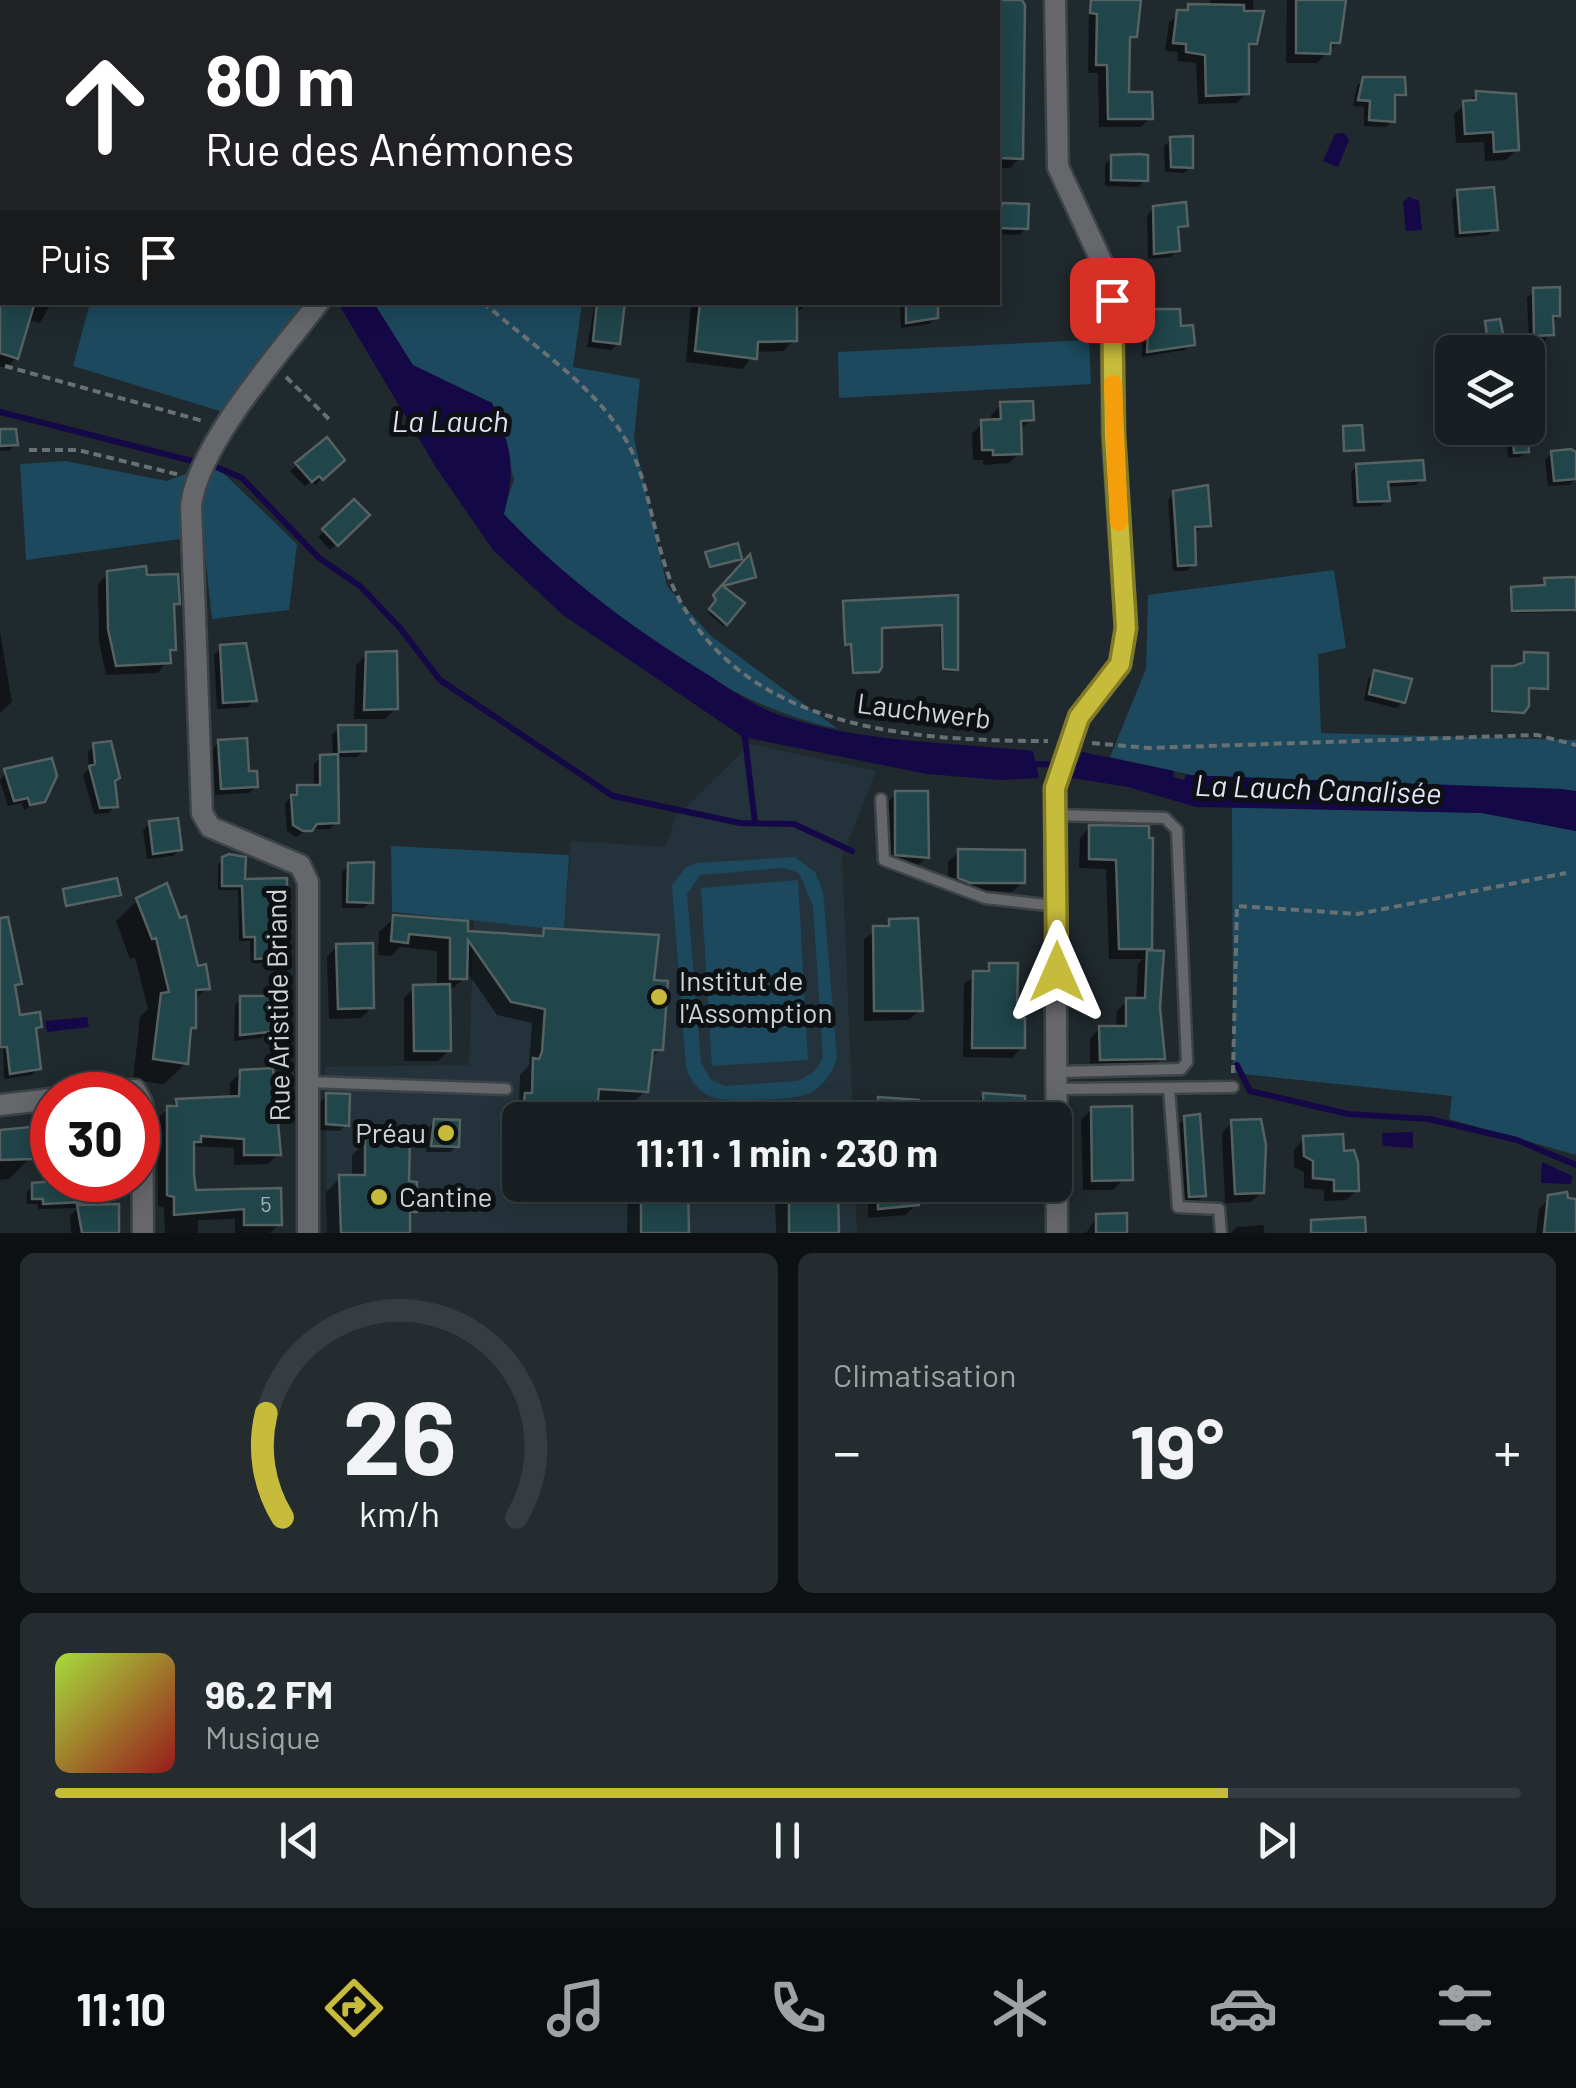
<!DOCTYPE html>
<html lang="fr">
<meta charset="utf-8">
<style>
:root{--surface:#181f22;--page:#252c2f;--text:#f1f3f6;--muted:#9fa2a5;--line:#363d40;--accent:#c7bb3b}
body{margin:0;font-family:Barlow,sans-serif;background:var(--page);color:var(--text);height:100vh;display:flex;flex-direction:column;font-size:38px;white-space:nowrap}
*{box-sizing:border-box;margin:0}
p{font-size:32px;color:var(--muted)}
.icon{flex:none;width:55px;height:55px;fill:none;stroke:currentColor;stroke-width:2;stroke-linecap:round;stroke-linejoin:round}
.map{position:relative;height:1233px;overflow:hidden}
.side{display:flex;flex-direction:column;gap:20px;padding:20px;background:#0d1113;flex:1}
.side>*{flex:none}
.guide{position:absolute;left:0px;top:0px;width:1000px;height:305px;box-shadow:0 5px 25px #0003,0 0 0 2px var(--line);background:#202124;color:#fff;overflow:hidden}
.tools{position:absolute;left:1435px;top:335px;display:grid;gap:20px}
.tools a{display:grid;place-items:center;width:110px;height:110px;border-radius:15px;background:var(--surface);box-shadow:0 5px 25px #0003,0 0 0 2px var(--line);font-size:50px}
.speed{position:absolute;left:30px;top:1072px;display:flex;gap:20px;font-size:50px;font-weight:700;text-align:center}
.speed>*{display:grid;place-content:center;width:130px;height:130px;border-radius:50%;background:var(--surface);box-shadow:0 5px 25px #0003,0 0 0 2px var(--line);line-height:1}
.speed .limit{border:15px solid #d22;background:#fff;color:#111}
.pin{position:absolute;display:grid;place-items:center;width:85px;height:85px;color:#fff;margin:-42px;border-radius:20px;box-shadow:0 5px 15px #0006}
.me{position:absolute;width:110px;margin:-55px;rotate:0deg;stroke-linejoin:round;filter:drop-shadow(0 0 8px #0008)}
.turn{display:flex;align-items:center;gap:35px;height:210px;padding:0 40px;font-size:45px}
.turn .icon{width:130px;height:130px;stroke-width:2.5}
.turn b{display:block;font-size:70px;line-height:85px}
.then{display:flex;align-items:center;height:95px;padding:0 40px;background:#0003;gap:20px;font-size:38px}
.big{font-size:75px;font-weight:700;line-height:1.1}
.side .tile{flex:1;display:flex;flex-direction:column;justify-content:center;gap:15px;min-width:0;padding:0 35px;border-radius:15px;background:var(--page)}
.side .dial{align-items:center;gap:0}
.dial svg{height:260px;overflow:visible;fill:none;stroke:var(--line);stroke-width:7;stroke-linecap:round;text-anchor:middle}
.dial text{fill:var(--text);stroke:none}
.song{display:flex;align-items:center;gap:30px}
.cover{width:120px;height:120px;border-radius:15px;background:linear-gradient(135deg,hsl(80 70% 55%),hsl(0 70% 35%))}
.played{height:10px;border-radius:5px;background:linear-gradient(90deg,var(--accent) 80%,var(--line) 80%)}
.keys{display:flex;justify-content:space-around;direction:ltr}
.heat{display:flex;justify-content:space-between;align-items:center;font-size:55px;direction:ltr}
.side .tiles{flex:1;display:grid;gap:20px;grid-template-columns:1fr 1fr}
.tile:last-child{grid-column:span 2}
.trip{position:absolute;left:502px;top:1102px;width:570px;height:100px;border-radius:15px;background:var(--surface);box-shadow:0 5px 25px #0003,0 0 0 2px var(--line);font-weight:700;line-height:100px;text-align:center}
.tabs{display:flex;height:160px;justify-content:space-around;align-items:center;background:#0a0c0e;color:var(--muted)}
.tabs .icon{width:70px;height:70px}
.tabs .selected{color:var(--accent)}
.tabs b{font-size:45px;color:var(--text)}
.map>svg:first-child{display:block}
.built{fill:#24333b}
.green{fill:#1c495d;fill-rule:evenodd}
.water{fill:#150847}
.shadow{fill:#0007}
.lines{fill:none;stroke-linecap:round;stroke-linejoin:round}
.stream{stroke:#150847;stroke-width:6}
.building{fill:#20454a;stroke:#566162;stroke-width:2.5}
.service-casing{stroke:#3c4448;stroke-width:15}
.minor-casing{stroke:#3c4448;stroke-width:25}
.path{stroke:#687073;stroke-width:4;stroke-dasharray:8 5;stroke-linecap:butt}
.service{stroke:#65676b;stroke-width:10}
.minor{stroke:#65676b;stroke-width:20}
.route-casing{stroke:#817a26;stroke-width:25}
.route{stroke:#c7bb3b;stroke-width:18}
.slow{stroke:#f59e0b;stroke-width:18}
.poi-dot{fill:#c7bb3b;stroke:#0d1113;stroke-width:4}
.labels{text-anchor:middle;stroke-width:10;stroke-linejoin:round;paint-order:stroke}
.number-label{font-size:22px;fill:#a3b0b4}
.street-label{font-size:28px;fill:#cfd4d7;stroke:#0d1113}
.poi-label{font-size:28px;fill:#cfd4d7;stroke:#0d1113;text-anchor:start}
.water-label{font-size:30px;font-style:italic;fill:#e0e2f6;stroke:#0d1113}
</style>
<div class="map">
<svg width="1576" height="1233" viewBox="0 0 1576 1233">
<rect width="100%" height="100%" fill="#20292d"/>
<path class="built" d="M750 744 876 771 842 857 853 1120H520V1185H855L857 1233H327L325 1067 469 1065 474 919 564 930 571 841 666 847 675 818Z"/>
<path class="green" d="M90 303H329L239 417 73 366Z
M374 303H582L573 367 640 379 634 438 667 586 711 636 838 729C717 704 588 603 503 514L514 479 492 403 413 366Z
M1089 340 1091 384 839 398 838 352Z
M65 461 167 481 213 463 297 544 289 610 212 619 203 536 26 560 20 464Z
M1334 570 1346 648 1318 654 1321 733 1576 740V791L1196 776 1110 757 1146 669 1148 595Z
M1232 807 1482 813 1576 831V1155L1449 1119 1452 1096 1233 1073Z
M391 846 569 855 564 930 392 912Z
M795 857 815 872 823 892 837 1058C832 1074 823 1087 808 1094 795 1100 724 1103 711 1097 698 1091 690 1080 686 1067L672 885 686 867 697 863ZM784 868 799 873 813 906 823 1058 815 1071 798 1081 725 1086 711 1080 701 1063 687 894 700 875Z
M798 880 808 1060 712 1066 701 888Z"/>
<path class="water" d="M1335 134 1344 133 1349 140 1338 167 1323 161Z
M1409 197 1419 201 1422 230 1406 231 1403 202Z
M338 303H374L413 365 492 403C512 449 516 466 504 514 561 575 631 627 702 671 728 687 752 706 782 716 864 743 948 742 1033 751L1039 778 1000 780 927 774 743 737 563 615 493 550 437 469Z
M1082 752 1174 771 1173 777 1184 780 1186 775 1562 789 1576 791V831L1482 813 1196 807 1128 787 1072 778Z
M87 1017 89 1027 47 1032 45 1021Z
M1413 1132V1148L1383 1146 1382 1133Z
M1542 1162 1572 1176 1571 1184 1541 1183Z"/>
<path class="shadow" d="M174 0H201L202 2H172Z
M950 0H1021L1020 158 1010 168H998V2H947Z
M1097 0 1134 36 1127 42V95L1150 118 1141 127H1099L1098 73H1088L1089 9Z
M1210 0H1253L1255 43 1247 51 1246 93 1237 103 1198 104 1196 63 1177 61 1178 52 1165 51 1169 22 1189 7H1210Z
M1287 0H1338V42L1317 63H1286Z
M0 9H2V55L0 54Z
M1364 79 1403 94 1392 101V121L1386 127 1364 126V107L1353 106 1357 86Z
M1477 94 1517 149 1506 160 1485 161 1484 142 1456 143 1454 114Z
M1171 140 1190 167 1184 173 1165 172 1164 146Z
M1112 157 1145 180 1138 187 1105 186V164Z
M1458 193 1495 229 1488 235 1455 238 1452 200Z
M1003 206 1026 228 1019 235 998 234V211Z
M1154 208 1185 225 1176 232 1177 250 1171 257 1148 259 1147 215Z
M0 288 2 302H52L40 323 27 320 16 358 6 368 0 366Z
M1534 291 1558 315 1545 341 1529 342 1527 298Z
M595 302H622L618 343 611 350 587 347Z
M691 302H810L795 314 794 340 783 351 755 352 743 369 686 362Z
M900 302H936L935 317 929 324 901 328Z
M1150 312 1179 329 1192 344 1185 350 1142 357 1143 319Z
M1001 405 1031 419 1021 429 1020 453 1009 463 983 465V460H973L972 434 983 423 991 422V415Z
M0 427 16 444 10 450 0 451Z
M1510 428H1525L1527 451 1520 457 1508 458 1506 432Z
M1344 429 1361 449 1359 451 1343 452Z
M327 441 342 460 315 485 311 481 305 486 290 471Z
M1552 453 1576 478 1570 485 1548 486 1545 460Z
M1357 466 1422 479 1416 485 1386 487 1387 500 1381 506 1353 507 1351 472Z
M1174 493 1208 525 1193 532 1194 564 1187 571H1173L1168 500Z
M354 502 367 515 330 550 318 537Z
M108 574 144 578 177 603 171 609 174 649 158 673 106 675 99 641 98 584Z
M1545 580 1574 612 1511 613 1512 589 1543 588Z
M720 590 741 603 723 626 708 613Z
M956 598 953 672 941 671 940 626 879 629 880 666 873 673 851 674 850 646H843L844 603Z
M0 632 12 702 0 713Z
M221 648 254 700 248 707 217 709 214 655Z
M367 654 396 708 385 719H354L356 665Z
M1525 655 1545 688 1527 690V705L1519 714 1490 713 1491 671 1522 665Z
M1374 673 1403 702 1396 708 1364 700 1368 679Z
M339 728 364 750 357 757H336L337 822 330 829H310L296 837 287 831 285 804 298 788H314V764L321 757H333L332 735Z
M219 742 256 786 249 793 215 795 213 749Z
M94 745 113 782 115 806 109 813 94 814 83 775 89 768 88 752Z
M6 772 43 800 24 810 22 803 8 806 0 781Z
M896 793 927 857 916 867 886 865V804Z
M150 824 180 849 173 856 147 859 143 830Z
M1090 827 1147 829 1150 948 1145 953H1161L1157 1007 1162 1058 1152 1068 1090 1069V1039L1100 1028H1116L1117 1011 1127 1001H1136L1138 964 1143 959H1109L1106 869 1079 868 1080 838Z
M959 852 1023 882 1012 892 948 889V862Z
M223 860 243 881 285 909 271 915 274 957 268 963H251L250 941H239L238 890H218V865Z
M349 865 370 902 364 908H342V872Z
M65 891 118 894 64 907Z
M138 900 207 988 193 1001 194 1027 188 1033 186 1063 164 1084 133 1080 140 1017 148 1009 135 958 130 959 116 921Z
M394 918 465 933 537 938 545 930 652 982 660 1049 649 1061 645 1091 631 1105 595 1103 593 1120H520V1132L509 1131 512 1110 519 1103 520 1075 529 1065 532 1023 497 1015 465 969V978L448 992 449 1050 438 1061H404V998L414 988 437 987V951L400 947 391 956 378 955 379 932Z
M890 921 920 1010 909 1020 864 1021V939Z
M0 934 19 983 13 989 18 1018 39 1026 34 1032 38 1068 32 1075 4 1079Z
M337 946 372 1007 361 1018 329 1019 327 957Z
M990 966 1022 1047 1012 1058 963 1057 964 984Z
M241 998 268 1031 261 1038 234 1041 235 1005Z
M241 1072 278 1154 268 1164 234 1165V1148L192 1146 193 1192 279 1190V1224L270 1233H235V1219L198 1220V1233H165L164 1208 158 1206 157 1119 177 1101 230 1099V1083Z
M327 1095 346 1124 340 1131 320 1130V1102Z
M984 1095 1022 1120H975L974 1106Z
M879 1100 916 1120H868V1110Z
M1092 1109 1124 1179 1113 1190H1083L1081 1120Z
M1185 1118 1203 1195 1197 1202 1183 1203 1178 1125Z
M435 1122 457 1146 450 1152H426L428 1128Z
M1232 1122 1262 1192 1251 1202 1225 1203 1222 1133Z
M0 1133 30 1158 9 1179 0 1180Z
M1304 1139 1342 1154 1357 1190 1346 1200 1324 1201V1190L1304 1188V1172L1294 1167V1150Z
M366 1141 407 1184 415 1211 408 1218V1233H327L326 1192 340 1178H352V1155Z
M60 1180H82V1201L76 1207 116 1206 119 1233H71L70 1216 78 1208 38 1209V1204H27V1192L33 1185H60Z
M628 1185H686V1233H627Z
M745 1185H836V1233H776L775 1200 745 1201Z
M868 1185H916V1204L906 1215 868 1218Z
M1550 1197 1575 1201 1573 1233H1536L1539 1209Z
M1124 1216 1125 1233H1086L1097 1217Z
M1263 1225 1265 1233H1231L1237 1227Z"/>
<g class="lines">
<path class="stream" d="M0 412 216 467 242 478 319 558 360 586 400 628 440 680 613 796 740 823 794 824 852 851
M744 730 755 823
M1029 764 1086 765
M1237 1065 1250 1091 1348 1114 1429 1119 1517 1140 1576 1165"/>
</g>
<path class="building" d="M998 0H1022L1025 5 1023 159 998 158Z
M1091 0H1141L1137 37H1130L1129 92H1152L1153 119H1108L1107 65H1096L1097 14 1090 13Z
M1296 0H1346L1340 43H1331L1330 54 1296 53Z
M1188 4 1244 5V11H1264L1257 44H1249V94L1206 96 1205 55 1186 52V44L1173 43 1177 10H1188Z
M1363 77H1405L1406 95H1395V122L1369 120 1370 101 1358 100Z
M1476 91 1516 94 1519 150 1494 152 1493 132 1465 134 1463 101 1476 100Z
M1193 136V168L1171 167 1170 137Z
M1140 154 1148 155V181L1111 180V155Z
M1494 187 1498 230 1460 233 1457 190Z
M1186 202 1188 226 1178 227 1180 251 1154 254 1153 206Z
M1002 203 1029 204 1028 229 998 228Z
M1560 287V316H1553L1554 335 1534 336 1533 288Z
M0 302H35L18 359 0 353Z
M597 302H625L620 344 593 341Z
M700 302H797V341L758 342 757 359 695 351Z
M906 302H938V318L906 323Z
M1149 309H1180L1181 326 1193 325 1195 345 1147 352Z
M1500 319 1503 334 1487 336 1485 321Z
M1033 401 1034 420 1021 421 1022 454 993 455V450H982L981 420 1001 419 1000 402Z
M1362 425 1364 450 1344 451 1343 426Z
M1512 428H1527L1529 452 1514 453Z
M0 429H16L18 445 0 446Z
M327 437 345 460 323 480 319 476 312 482 295 463Z
M1571 449 1576 452V479L1554 481 1551 451Z
M1423 460 1425 480 1388 482 1390 501 1358 502 1356 464Z
M1208 485 1211 526 1195 527 1196 565 1178 566 1173 491Z
M354 499 370 515 338 546 322 529Z
M738 543 742 559 710 567 705 552Z
M750 554 756 577 723 586 745 603 727 625 709 609 716 600 713 595Z
M146 566 147 575 178 574 180 604H174L176 650H170L171 663 116 666 108 629 107 571Z
M1576 577V610L1512 611 1511 587 1545 585 1544 578Z
M958 595V670L943 669 942 625 882 628V667L879 672 853 673 851 644 845 645 843 601Z
M246 643 257 701 223 703 220 645Z
M397 651 398 709 364 710 366 652Z
M1524 652 1548 653V689L1529 688V706L1524 713 1492 711V666H1514L1524 662Z
M1374 670 1412 679 1405 703 1369 694Z
M338 725H366V751L339 752Z
M247 738 249 771H257L258 787 221 789 218 740Z
M111 741 120 778 115 781 118 807 100 808 89 766 95 764 93 743Z
M338 754 339 823 317 824 312 831H303L293 825 291 795H297V785H320V755Z
M52 758 57 776 45 802 30 805 28 798 14 801 4 769Z
M895 791H928L929 858 895 855Z
M178 818 182 850 153 854 149 821Z
M1089 825 1149 826V838H1153L1152 949H1119L1116 860 1089 859Z
M958 849 1025 850V883H970L958 878Z
M229 854 246 857 245 879 287 878V910L273 911 276 958 255 959V937H244L242 886H222V857Z
M374 862 373 903 347 902 348 863Z
M117 878 121 895 66 906 63 889Z
M167 883 180 918 186 916 198 966 206 964 210 989 196 990V1028H191L188 1064 153 1059 161 993 169 992 156 938 152 939 136 898Z
M393 915 468 921V931L543 936 544 928 659 935 654 980 668 981 663 1050H653L648 1092 599 1089 596 1120 522 1118 525 1093H532L533 1058 539 1059 542 1052 545 1009 511 1002 468 940 467 979H450V938L409 934 408 943 391 941Z
M8 917 22 984 15 985 20 1015 40 1012 42 1027 36 1028 41 1069 10 1074 7 1047H0V918Z
M918 918 923 1011H874L873 926H889V919Z
M373 943 374 1008 338 1009 336 944Z
M1147 950 1164 951 1160 1007 1165 1059 1100 1060 1099 1026H1126V998H1145Z
M989 963H1018L1017 1018H1025V1048H972L973 971H989Z
M450 984 451 1051H414L413 985Z
M240 996H271L270 1032 240 1035Z
M273 1068 281 1155H244V1139L201 1136V1142H194V1175L196 1190 281 1188 282 1225H244V1209L174 1215V1197L167 1195V1106H177L176 1099 239 1096 240 1070Z
M326 1093 350 1094 349 1126 326 1124Z
M983 1093 1025 1096V1120H984Z
M878 1097 919 1100V1120H878Z
M1132 1106 1133 1180 1092 1181 1091 1107Z
M1200 1114 1206 1196 1189 1197 1184 1116Z
M434 1119 460 1120 459 1147 431 1146Z
M1261 1119 1266 1145 1264 1193 1235 1194 1231 1120Z
M30 1127 33 1159 0 1160V1130Z
M1343 1134 1344 1151 1354 1150 1358 1162 1359 1191H1334V1180L1313 1178V1161L1304 1156 1303 1136Z
M365 1138 410 1139 409 1181 417 1182V1212H410V1233H341L339 1175H365Z
M66 1180H85L84 1202 43 1204V1199H32V1183Z
M641 1185H688L689 1233H641Z
M789 1185H838L839 1233H789Z
M878 1185H919V1205L878 1209Z
M1567 1192 1568 1198 1576 1199V1233H1544L1548 1195Z
M119 1204V1233H82L77 1205Z
M1127 1213V1233H1096V1214Z
M1365 1217 1366 1233H1311V1220Z"/>
<g class="lines">
<defs>
<path id="service" d="M881 799 884 860 985 898 1055 906
M1055 815 1165 818 1177 830 1187 1062 1181 1069 1058 1072
M308 1082 506 1089
M1169 1088 1178 1207 1219 1209 1221 1233
M1058 1089 1233 1087"/>
<path id="minor" d="M733 0 734 2
M1055 0 1058 167 1104 267 1112 300 1113 435 1126 628 1120 665 1079 717 1055 788 1057 1233
M99 2V0
M0 73 2 74
M90 1095 135 1090 142 1103 143 1233
M0 1105 52 1099
M308 1233V882L300 865 210 827 202 813 191 505C199 443 279 354 319 302"/>
</defs>
<use href="#service" class="service-casing"/>
<use href="#minor" class="minor-casing"/>
<path class="path" d="M483 302C528 343 588 380 621 432 653 480 651 545 678 597 748 731 915 741 1048 741
M5 366 203 421
M286 377 332 422
M29 450H78L180 475
M1092 743 1149 748 1537 735 1576 745
M1233 1073 1237 906 1358 914 1566 873"/>
<use href="#service" class="service"/>
<use href="#minor" class="minor"/>
</g>
<g class="lines">
<defs>
<path id="route" d="M1057 972 1055 788 1079 717 1120 664 1126 628 1114 435 1112 300"/>
</defs>
<use href="#route" class="route-casing"/>
<use href="#route" class="route"/>
<path class="slow" d="M1113 384 1119 522"/>
</g>
<g class="poi-dot">
<circle cx="659" cy="997" r="10"/>
<circle cx="446" cy="1133" r="10"/>
<circle cx="379" cy="1197" r="10"/>
</g>
<g class="labels">
<g class="number-label">
<text x="266" y="1212">5</text>
</g>
<g class="street-label">
<text transform="translate(924 711) rotate(7)" y="10">Lauchwerb</text>
<text transform="translate(278 1005) rotate(-91)" y="10">Rue Aristide Briand</text>
</g>
<g class="poi-label">
<text x="679" y="991">Institut de<tspan x="679" dy="32">l'Assomption</tspan></text>
<text x="426" y="1143" text-anchor="end">Préau</text>
<text x="399" y="1207">Cantine</text>
</g>
<g class="water-label">
<text x="450" y="432">La Lauch</text>
<text transform="translate(1318 790) rotate(2)" y="10">La Lauch Canalisée</text>
</g>
</g>
</svg>
<div class="tools">
<a><svg class="icon" aria-label="layers" viewBox="0 0 24 24"><path d="M12 4l9 5-9 5-9-5zM3 14l9 5 9-5"/></svg></a>
</div>
<div class="speed"><div class="limit">30</div></div>
<div class="pin" style="left:1112px;top:300px;background:#d93025"><svg class="icon" aria-label="arrive" viewBox="0 0 24 24"><path d="M6 21V4h12l-3 4 3 4H6"/></svg></div>
<svg class="me" style="left:1057px;top:972px" viewBox="-20 -20 40 40"><path d="M0-17L14 15 0 8-14 15z" fill="#c7bb3b" stroke="#fff" stroke-width="4"/></svg>
<div class="trip">11:11 · 1 min · 230 m</div>
<div class="guide">
<div class="turn"><svg class="icon" aria-label="ahead" viewBox="0 0 24 24"><path d="M12 20V5M6 11l6-6 6 6"/></svg><div><b>80 m</b>Rue des Anémones</div></div>
<div class="then">Puis<svg class="icon" aria-label="arrive" viewBox="0 0 24 24"><path d="M6 21V4h12l-3 4 3 4H6"/></svg></div>
</div>
</div>
<section class="side">
<div class="tiles">
<div class="tile dial"><svg viewBox="0 0 100 80">
<path d="M14 69A42 42 0 1 1 86 69"/>
<path d="M14 69A42 42 0 0 1 9 37" stroke="#c7bb3b"/>
<text x="50" y="56" font-size="32" font-weight="700">26</text>
<text x="50" y="72" font-size="11">km/h</text>
</svg></div>
<div class="tile"><p>Climatisation</p>
<div class="heat"><a>−</a><b class="big">19°</b><a>+</a></div>
</div>
<div class="tile">
<div class="song"><i class="cover"></i><div><b>96.2 FM</b><p>Musique</p></div></div>
<div class="played"></div>
<div class="keys"><svg class="icon" aria-label="previous" viewBox="0 0 24 24"><path d="M18 5L8 12l10 7zM5 5v14"/></svg><svg class="icon" aria-label="pause" viewBox="0 0 24 24"><path d="M8 5v14M16 5v14"/></svg><svg class="icon" aria-label="next" viewBox="0 0 24 24"><path d="M6 5l10 7-10 7zM19 5v14"/></svg></div>
</div>
</div>
</section>
<nav class="tabs">
<b>11:10</b>
<svg class="icon selected" aria-label="directions" viewBox="0 0 24 24"><path d="M12 3l9 9-9 9-9-9zM9 14v-3h6M13 9l2 2-2 2"/></svg>
<svg class="icon" aria-label="music" viewBox="0 0 24 24"><path d="M9 18V5l10-2v13"/><circle cx="6" cy="18" r="3"/><circle cx="16" cy="16" r="3"/></svg>
<svg class="icon" aria-label="phone" viewBox="0 0 24 24"><path d="M5 4h4l2 5-3 2q2 4 5 5l2-3 5 2v4C11 20 4 13 5 4z"/></svg>
<svg class="icon" aria-label="climate" viewBox="0 0 24 24"><path d="M12 3v18M4 7l16 10M4 17L20 7"/></svg>
<svg class="icon" aria-label="car" viewBox="0 0 24 24"><path d="M5 17H2v-5l4-1 3-4h7l3 4 3 1v5h-3M9 17h6M6 11h13"/><circle cx="7" cy="17" r="2"/><circle cx="17" cy="17" r="2"/></svg>
<svg class="icon" aria-label="filters" viewBox="0 0 24 24"><path d="M4 7h16M4 17h16"/><circle cx="9" cy="7" r="2"/><circle cx="15" cy="17" r="2"/></svg>
</nav>
